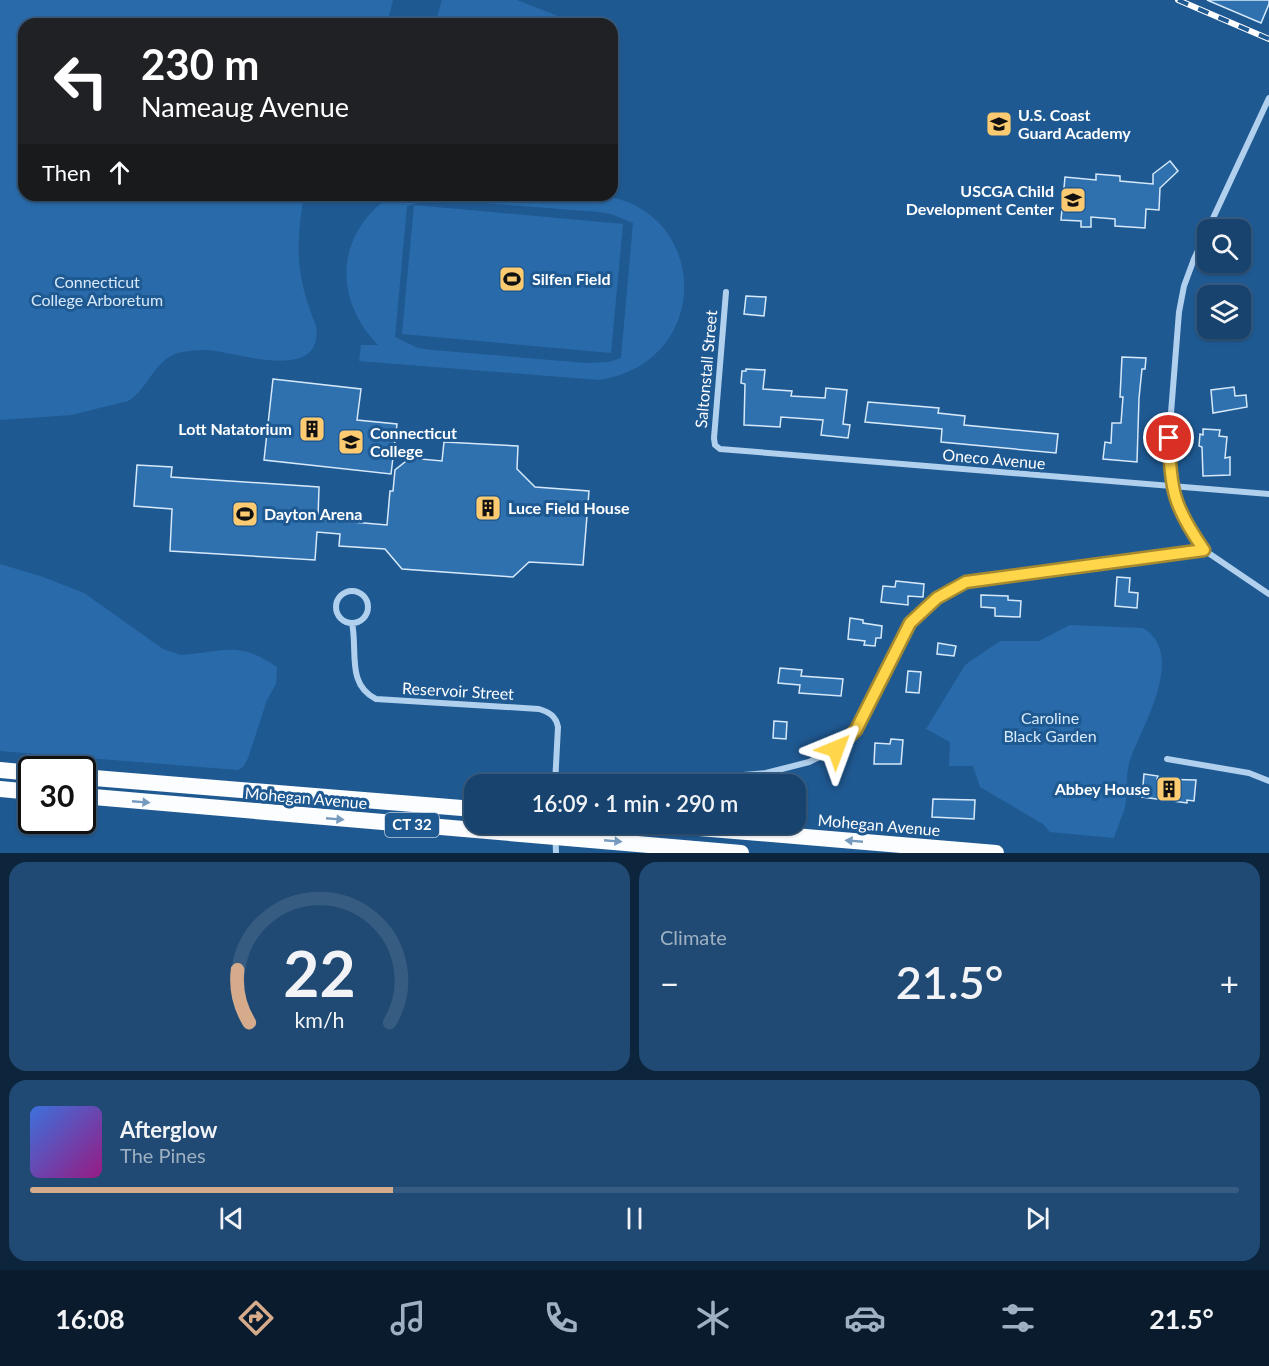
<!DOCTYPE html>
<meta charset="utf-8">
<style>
:root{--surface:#17436e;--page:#204a73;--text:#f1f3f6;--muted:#9eb0c2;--line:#365c81;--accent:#d6ab8b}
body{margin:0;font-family:Lato,sans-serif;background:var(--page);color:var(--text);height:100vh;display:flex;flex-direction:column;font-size:22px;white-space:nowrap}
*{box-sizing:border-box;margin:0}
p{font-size:20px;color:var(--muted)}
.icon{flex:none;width:33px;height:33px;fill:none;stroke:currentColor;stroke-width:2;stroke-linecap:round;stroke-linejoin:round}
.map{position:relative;height:853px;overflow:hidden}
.drawer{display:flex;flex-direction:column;gap:9px;padding:9px;background:#0d253c;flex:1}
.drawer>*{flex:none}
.hud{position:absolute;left:18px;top:18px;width:600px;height:183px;border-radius:18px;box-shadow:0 2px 4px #0004,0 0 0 2px var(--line);background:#202124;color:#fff;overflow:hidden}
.buttons{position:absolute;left:1197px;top:219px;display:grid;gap:12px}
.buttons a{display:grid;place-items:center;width:54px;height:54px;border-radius:12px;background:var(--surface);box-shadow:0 2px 4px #0004,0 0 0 2px var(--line);font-size:30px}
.speed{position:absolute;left:18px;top:756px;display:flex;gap:12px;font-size:30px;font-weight:700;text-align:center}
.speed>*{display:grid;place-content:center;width:78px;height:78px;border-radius:50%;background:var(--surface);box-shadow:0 2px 4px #0004,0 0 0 2px var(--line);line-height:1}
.speed .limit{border:3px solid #111;border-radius:9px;background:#fff;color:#111}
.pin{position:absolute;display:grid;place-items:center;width:51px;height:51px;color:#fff;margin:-26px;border:3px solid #fff;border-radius:50%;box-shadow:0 2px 6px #0007}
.me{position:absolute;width:66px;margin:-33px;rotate:44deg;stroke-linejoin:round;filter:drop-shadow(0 0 4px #0008)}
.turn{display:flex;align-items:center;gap:21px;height:126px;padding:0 24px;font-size:27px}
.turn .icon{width:78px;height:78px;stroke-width:2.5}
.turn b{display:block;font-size:42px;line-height:51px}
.then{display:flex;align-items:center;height:57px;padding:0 24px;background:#0003;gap:12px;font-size:22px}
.big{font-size:45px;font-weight:600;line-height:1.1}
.drawer .card{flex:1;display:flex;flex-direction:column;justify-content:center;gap:9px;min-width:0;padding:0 21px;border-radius:18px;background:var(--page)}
.drawer .dial{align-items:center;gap:0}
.dial svg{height:156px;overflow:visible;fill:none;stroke:var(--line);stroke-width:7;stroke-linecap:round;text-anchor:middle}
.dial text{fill:var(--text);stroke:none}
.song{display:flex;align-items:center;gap:18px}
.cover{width:72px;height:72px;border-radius:9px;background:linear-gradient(135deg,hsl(220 70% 55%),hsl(310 70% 35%))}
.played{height:6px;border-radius:3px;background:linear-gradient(90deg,var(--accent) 30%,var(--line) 30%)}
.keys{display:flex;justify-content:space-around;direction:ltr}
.heat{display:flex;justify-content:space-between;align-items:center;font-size:33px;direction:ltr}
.drawer .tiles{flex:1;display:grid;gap:9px;grid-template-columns:1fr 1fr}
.card:last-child{grid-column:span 2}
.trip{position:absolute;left:464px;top:774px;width:342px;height:60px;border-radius:18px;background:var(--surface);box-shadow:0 2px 4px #0004,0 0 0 2px var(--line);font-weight:600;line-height:60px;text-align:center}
.menu{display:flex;height:96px;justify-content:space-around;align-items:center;background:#091b2c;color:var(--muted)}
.menu .icon{width:42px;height:42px}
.menu .on{color:var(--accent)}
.menu b{font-size:27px;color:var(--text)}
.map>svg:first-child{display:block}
.green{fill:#296baa;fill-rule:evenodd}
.building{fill:#2f70af;stroke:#d6e9fa;stroke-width:1.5}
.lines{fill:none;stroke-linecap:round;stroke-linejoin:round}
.minor{stroke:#b0d0ed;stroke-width:6}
.trunk{stroke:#fbfdff;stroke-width:16}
.rail-casing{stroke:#fff;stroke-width:6}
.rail{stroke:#1f5992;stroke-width:4;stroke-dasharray:11;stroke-linecap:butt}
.oneway{fill:#779bbe}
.route-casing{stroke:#a68a30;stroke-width:15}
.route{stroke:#ffd54a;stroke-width:10}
.labels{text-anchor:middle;stroke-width:6;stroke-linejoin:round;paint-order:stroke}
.shield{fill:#1f5992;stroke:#bccdde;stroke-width:1.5}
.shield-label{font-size:15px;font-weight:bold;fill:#fff}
.poi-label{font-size:16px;font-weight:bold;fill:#fff;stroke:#1f5992;text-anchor:start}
.park-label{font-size:16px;fill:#d6e9fa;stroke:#1f5992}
.street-label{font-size:16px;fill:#fff;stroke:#1f5992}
</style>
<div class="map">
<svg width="1269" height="853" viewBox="0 0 1269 853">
<rect width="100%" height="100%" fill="#1f5992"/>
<path class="green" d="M0 0H393L387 24H24V195H304C295 248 296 276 316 326 324 385 235 351 206 350 197 350 186 351 178 353 154 360 148 389 128 401L71 415 0 420Z
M442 0H517L578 24H435Z
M392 195H596C710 204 716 362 599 380L359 361 361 345H378C332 297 336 233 392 195ZM432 199 599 212 611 214 633 223 621 358 609 362 586 363 432 350 418 348 395 337 407 206Z
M414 205 623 224 611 353 402 334Z
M0 564 43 577 84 593 163 649 181 655C224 652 238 640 277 667L276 684 267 700 248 758 243 767 238 770 0 751Z
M1070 625 1143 628C1187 654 1142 726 1130 760 1125 775 1128 792 1125 807 1122 817 1117 828 1114 838L1050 832 1043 824 980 787 973 766H949L950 742 926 729 965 665 1000 641H1039Z"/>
<path class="building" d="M1207 0H1269V4L1261 23Z
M1170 161 1178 171 1160 188 1159 210 1146 209 1145 228 1115 226V219L1091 217V227H1081V221L1061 220 1065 177 1096 180V174L1120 176V181L1153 184V174Z
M746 296 766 297 764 316 744 314Z
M1122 357 1146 358 1145 369H1142L1139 398 1137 462 1103 459 1105 442 1111 443 1112 423H1121L1123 397H1120Z
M746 369 765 370 763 389 792 391 791 396 825 398 826 388 847 390 843 424 850 425 848 438 821 435 823 420 781 417 780 427 744 425 745 384 741 383 742 371H746Z
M273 379 361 389 357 420 397 424 391 474 264 460Z
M1234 387 1235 396 1246 395 1247 407 1213 413 1211 390Z
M868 402 939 408 938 413 965 416 964 425 1058 434 1056 453 941 442 942 429 865 422Z
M1203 429 1220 430 1219 436 1227 437 1225 458 1230 457V475L1203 476 1202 447 1199 446 1200 434 1203 435Z
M444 442 518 446 517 469 535 487 589 491 583 565 529 562 513 577 402 569 385 549 339 546 340 534 317 532 315 560 170 551 172 509 134 506 137 465 172 467 171 477 319 487 318 519 387 525 390 491H393L395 470 410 458 442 461Z
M1117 577 1130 578 1129 592 1138 593 1137 608 1115 606Z
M896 581 924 584 923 597 908 596V605L881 602 883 586 895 587Z
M981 595 1008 596V600L1021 601 1020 617 995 616V608L981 607Z
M850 618 863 620V623L882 626 881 638H876L875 646 864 645 865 641 848 639Z
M938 643 956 646 954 656 937 654Z
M780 668 802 670 801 676 843 679 841 696 799 693 800 685 778 683Z
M908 671 921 672 919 693 906 692Z
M774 721 787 722 786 739 773 738Z
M891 739 903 740 901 764H874L875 743 890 744Z
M1144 774 1158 776 1157 779 1196 780 1194 801 1187 800V803L1142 797Z
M933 799 975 800 974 819 932 817Z"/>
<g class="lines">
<path class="minor" d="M1269 98 1194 259 1184 286 1179 312 1169 438 1172 486 1177 505 1204 550 1269 594
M726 292 714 438 715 445 720 449 1269 494
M336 607a16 16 0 1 1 32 0a16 16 0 1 1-32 0Z
M352 623C358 651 346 684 376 699L539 709C549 712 556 716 558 727L555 784
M1167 759 1249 773 1269 781
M556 777 636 783 671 781 766 773 809 762 836 749 856 730 910 623 937 598 966 582 1204 550
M555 824 556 853"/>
<path class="trunk" d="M0 770 32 773
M82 777 474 809
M0 789 32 792
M82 796 741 853
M651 824 996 853"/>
<defs>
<path id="rail" d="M1178 0 1269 39"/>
</defs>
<use href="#rail" class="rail-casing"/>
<use href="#rail" class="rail"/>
</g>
<defs><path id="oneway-solid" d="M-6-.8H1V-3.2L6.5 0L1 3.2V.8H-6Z" transform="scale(1.5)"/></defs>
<g class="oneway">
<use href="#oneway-solid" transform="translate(141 802) rotate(5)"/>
<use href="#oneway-solid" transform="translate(335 819) rotate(5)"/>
<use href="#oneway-solid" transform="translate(613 841) rotate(5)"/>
<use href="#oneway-solid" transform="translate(854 841) rotate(-175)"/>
</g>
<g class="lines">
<defs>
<path id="route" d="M836 749 856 730 910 623 937 598 966 582 1204 550C1174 507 1170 490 1169 438"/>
</defs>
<use href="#route" class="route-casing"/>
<use href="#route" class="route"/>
</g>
<defs>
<symbol id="university-square" viewBox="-11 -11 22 22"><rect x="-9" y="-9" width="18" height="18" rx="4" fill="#fbca71" stroke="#1f5992"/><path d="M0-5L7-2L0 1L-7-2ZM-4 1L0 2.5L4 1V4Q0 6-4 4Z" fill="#111"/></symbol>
<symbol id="school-square" viewBox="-11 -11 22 22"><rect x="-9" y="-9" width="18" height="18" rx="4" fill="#fbca71" stroke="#1f5992"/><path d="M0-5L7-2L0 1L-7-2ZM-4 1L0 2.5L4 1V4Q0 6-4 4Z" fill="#111"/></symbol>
<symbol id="stadium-square" viewBox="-11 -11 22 22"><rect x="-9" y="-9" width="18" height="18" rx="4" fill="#fbca71" stroke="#1f5992"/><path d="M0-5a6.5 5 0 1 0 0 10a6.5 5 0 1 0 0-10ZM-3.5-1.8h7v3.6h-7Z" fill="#111"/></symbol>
<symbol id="building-square" viewBox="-11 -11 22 22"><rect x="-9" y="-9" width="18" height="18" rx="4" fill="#fbca71" stroke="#1f5992"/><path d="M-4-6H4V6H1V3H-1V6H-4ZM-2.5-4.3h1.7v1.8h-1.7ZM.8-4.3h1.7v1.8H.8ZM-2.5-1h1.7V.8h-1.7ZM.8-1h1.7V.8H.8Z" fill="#111"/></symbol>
</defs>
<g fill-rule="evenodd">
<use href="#university-square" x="984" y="109" width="30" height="30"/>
<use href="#school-square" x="1058" y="185" width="30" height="30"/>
<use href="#stadium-square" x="497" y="264" width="30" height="30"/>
<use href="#building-square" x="297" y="414" width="30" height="30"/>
<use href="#university-square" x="336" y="427" width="30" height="30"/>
<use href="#building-square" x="473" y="493" width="30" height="30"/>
<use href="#stadium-square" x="230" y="499" width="30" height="30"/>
<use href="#building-square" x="1154" y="774" width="30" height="30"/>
</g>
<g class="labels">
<rect class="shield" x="385" y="813" width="54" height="24" rx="4.5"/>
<g class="shield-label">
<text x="412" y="830">CT 32</text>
</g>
<g class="poi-label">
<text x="1018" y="121">U.S. Coast<tspan x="1018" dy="18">Guard Academy</tspan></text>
<text x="1054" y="197" text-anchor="end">USCGA Child<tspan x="1054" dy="18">Development Center</tspan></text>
<text x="532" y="285">Silfen Field</text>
<text x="292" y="435" text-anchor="end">Lott Natatorium</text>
<text x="370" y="439">Connecticut<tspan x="370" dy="18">College</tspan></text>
<text x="508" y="514">Luce Field House</text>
<text x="264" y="520">Dayton Arena</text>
<text x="1150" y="795" text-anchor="end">Abbey House</text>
</g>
<g class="park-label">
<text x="97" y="288">Connecticut<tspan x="97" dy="18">College Arboretum</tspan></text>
<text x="1050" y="724">Caroline<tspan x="1050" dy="18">Black Garden</tspan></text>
</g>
<g class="street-label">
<text transform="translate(706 369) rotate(-85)" y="6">Saltonstall Street</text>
<text transform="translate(994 459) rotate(5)" y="6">Oneco Avenue</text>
<text transform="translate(458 691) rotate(3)" y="6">Reservoir Street</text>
<text transform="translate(306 798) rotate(5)" y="6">Mohegan Avenue</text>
<text transform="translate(879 825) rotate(5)" y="6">Mohegan Avenue</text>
</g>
</g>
</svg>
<div class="buttons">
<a><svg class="icon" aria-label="search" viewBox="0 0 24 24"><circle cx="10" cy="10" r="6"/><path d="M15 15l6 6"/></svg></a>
<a><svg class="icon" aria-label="layers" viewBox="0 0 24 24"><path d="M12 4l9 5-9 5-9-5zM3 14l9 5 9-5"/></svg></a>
</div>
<div class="speed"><div class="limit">30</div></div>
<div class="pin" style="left:1169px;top:438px;background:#d93025"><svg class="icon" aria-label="arrive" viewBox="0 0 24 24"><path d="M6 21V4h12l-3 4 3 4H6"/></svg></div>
<svg class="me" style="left:836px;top:749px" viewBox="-20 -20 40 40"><path d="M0-17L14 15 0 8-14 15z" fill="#ffd54a" stroke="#fff" stroke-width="4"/></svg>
<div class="trip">16:09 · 1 min · 290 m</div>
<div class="hud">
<div class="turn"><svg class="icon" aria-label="left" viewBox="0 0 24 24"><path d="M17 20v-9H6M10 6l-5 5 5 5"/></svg><div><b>230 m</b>Nameaug Avenue</div></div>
<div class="then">Then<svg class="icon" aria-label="ahead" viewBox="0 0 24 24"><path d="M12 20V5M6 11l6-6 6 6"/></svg></div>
</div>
</div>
<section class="drawer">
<div class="tiles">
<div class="card dial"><svg viewBox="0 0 100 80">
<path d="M14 69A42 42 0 1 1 86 69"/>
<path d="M14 69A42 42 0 0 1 8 42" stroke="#d6ab8b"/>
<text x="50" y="56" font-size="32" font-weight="700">22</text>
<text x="50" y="72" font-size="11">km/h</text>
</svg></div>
<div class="card"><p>Climate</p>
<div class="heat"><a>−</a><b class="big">21.5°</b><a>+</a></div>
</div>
<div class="card">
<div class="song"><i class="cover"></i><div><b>Afterglow</b><p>The Pines</p></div></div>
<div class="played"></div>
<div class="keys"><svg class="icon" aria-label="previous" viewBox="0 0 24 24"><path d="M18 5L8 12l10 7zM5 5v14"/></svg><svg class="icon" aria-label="pause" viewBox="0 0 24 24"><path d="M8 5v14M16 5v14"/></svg><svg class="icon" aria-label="next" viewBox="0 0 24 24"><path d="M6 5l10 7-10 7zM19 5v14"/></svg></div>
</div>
</div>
</section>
<nav class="menu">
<b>16:08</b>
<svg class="icon on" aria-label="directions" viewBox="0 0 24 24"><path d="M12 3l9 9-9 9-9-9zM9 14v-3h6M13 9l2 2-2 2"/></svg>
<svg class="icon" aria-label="music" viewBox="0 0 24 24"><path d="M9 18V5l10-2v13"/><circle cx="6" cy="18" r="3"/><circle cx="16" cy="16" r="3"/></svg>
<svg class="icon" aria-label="phone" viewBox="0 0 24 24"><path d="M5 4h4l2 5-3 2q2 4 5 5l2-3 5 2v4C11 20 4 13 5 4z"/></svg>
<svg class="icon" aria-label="climate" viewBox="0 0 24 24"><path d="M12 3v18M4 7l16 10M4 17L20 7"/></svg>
<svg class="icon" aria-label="car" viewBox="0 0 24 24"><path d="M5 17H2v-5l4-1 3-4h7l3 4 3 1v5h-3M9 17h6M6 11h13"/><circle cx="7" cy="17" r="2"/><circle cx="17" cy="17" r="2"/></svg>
<svg class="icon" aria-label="filters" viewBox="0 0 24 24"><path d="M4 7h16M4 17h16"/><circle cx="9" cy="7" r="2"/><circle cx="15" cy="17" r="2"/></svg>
<b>21.5°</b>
</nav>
